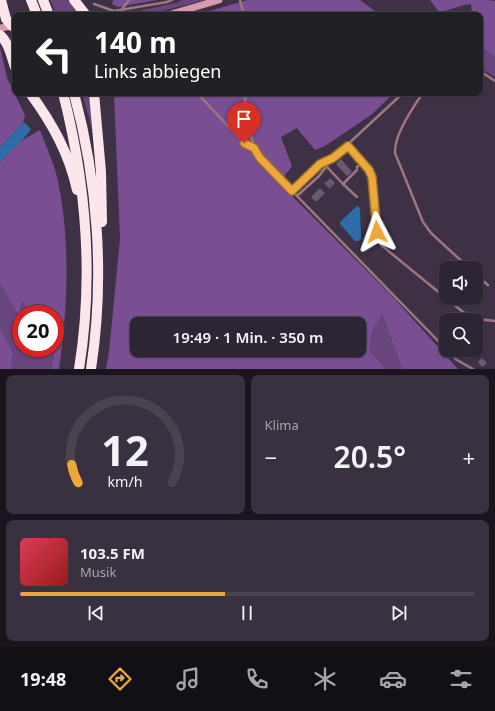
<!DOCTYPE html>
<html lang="de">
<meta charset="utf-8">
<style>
:root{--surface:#2e2534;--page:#3a3140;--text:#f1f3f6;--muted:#a7a5ac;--line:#49424f;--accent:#eda83b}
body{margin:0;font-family:"Noto Sans",sans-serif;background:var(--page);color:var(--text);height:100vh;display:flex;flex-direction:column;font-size:15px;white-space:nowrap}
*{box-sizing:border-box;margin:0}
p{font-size:13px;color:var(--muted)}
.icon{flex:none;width:22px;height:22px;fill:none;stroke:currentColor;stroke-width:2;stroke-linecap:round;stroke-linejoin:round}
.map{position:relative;height:369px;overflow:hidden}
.details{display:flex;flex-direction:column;gap:6px;padding:6px;background:#19141d;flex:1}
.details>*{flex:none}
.hud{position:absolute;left:12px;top:12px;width:471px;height:84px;border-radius:8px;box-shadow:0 1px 3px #0004,0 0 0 1px var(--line);background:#202124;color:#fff;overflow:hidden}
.buttons{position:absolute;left:439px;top:261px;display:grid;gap:8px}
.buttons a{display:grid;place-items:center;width:44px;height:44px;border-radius:8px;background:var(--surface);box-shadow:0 1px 3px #0004,0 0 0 1px var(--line);font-size:20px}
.speed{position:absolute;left:12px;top:305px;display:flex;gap:8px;font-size:20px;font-weight:700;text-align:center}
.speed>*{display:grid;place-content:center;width:52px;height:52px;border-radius:50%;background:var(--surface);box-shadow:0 1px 3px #0004,0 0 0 1px var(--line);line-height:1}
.speed .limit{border:6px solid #d22;background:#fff;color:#111}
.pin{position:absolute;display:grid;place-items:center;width:34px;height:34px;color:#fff;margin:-41px -17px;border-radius:50% 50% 50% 0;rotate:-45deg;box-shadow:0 0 4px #0007}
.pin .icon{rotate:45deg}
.me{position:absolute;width:44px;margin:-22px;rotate:356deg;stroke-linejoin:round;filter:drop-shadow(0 0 3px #0008)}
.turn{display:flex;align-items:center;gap:14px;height:84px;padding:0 16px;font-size:18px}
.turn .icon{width:52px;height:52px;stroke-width:2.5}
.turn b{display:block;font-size:28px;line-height:34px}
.big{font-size:30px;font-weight:600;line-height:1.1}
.details .card{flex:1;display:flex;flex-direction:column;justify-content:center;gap:6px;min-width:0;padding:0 14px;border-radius:8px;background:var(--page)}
.details .dial{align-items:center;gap:0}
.dial svg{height:104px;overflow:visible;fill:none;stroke:var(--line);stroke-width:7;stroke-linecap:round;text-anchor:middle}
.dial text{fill:var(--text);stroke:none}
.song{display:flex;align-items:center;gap:12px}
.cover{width:48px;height:48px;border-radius:6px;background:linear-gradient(135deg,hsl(350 70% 55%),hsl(0 70% 35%))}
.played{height:4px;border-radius:2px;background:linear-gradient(90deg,var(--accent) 45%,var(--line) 45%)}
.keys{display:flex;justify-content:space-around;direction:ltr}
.heat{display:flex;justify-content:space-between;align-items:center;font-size:22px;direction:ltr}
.details .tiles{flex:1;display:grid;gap:6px;grid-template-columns:1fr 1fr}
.card:last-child{grid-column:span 2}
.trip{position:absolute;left:130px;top:317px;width:236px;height:40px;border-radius:8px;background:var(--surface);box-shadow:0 1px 3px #0004,0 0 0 1px var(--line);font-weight:600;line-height:40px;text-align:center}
.tab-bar{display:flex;height:64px;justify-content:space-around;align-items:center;background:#120f15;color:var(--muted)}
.tab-bar .icon{width:28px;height:28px}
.tab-bar .active{color:var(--accent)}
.tab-bar b{font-size:18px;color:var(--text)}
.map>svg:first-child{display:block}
.green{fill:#68457c}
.forest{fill:#7a4e93;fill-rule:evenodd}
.water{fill:#2f6daa}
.building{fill:#685a70}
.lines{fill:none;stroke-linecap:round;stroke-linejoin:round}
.service{stroke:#9e7680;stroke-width:2.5}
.secondary{stroke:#d899aa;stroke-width:7}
.motorway{stroke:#fbe6eb;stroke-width:10}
.route-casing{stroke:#9a6d26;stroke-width:10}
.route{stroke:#eda83b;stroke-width:7}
</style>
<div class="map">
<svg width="495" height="369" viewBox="0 0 495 369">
<rect width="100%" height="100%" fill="#3e3145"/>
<path class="green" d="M50 0H70L78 10 77 15H57Z
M181 0H205L146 15H131L130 13 179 2Z
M495 2V77L480 68V46L488 52Z
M82 93H91L95 140Z
M0 284 19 316 22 301 31 314H21V348H54L55 350 51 369H11L13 353 0 327Z
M382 314 402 369H385L383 365 370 351 372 332Z"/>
<path class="forest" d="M113 0H157L118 7 112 4Z
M247 0H360L380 15H196Z
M430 0H487L495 1V57L480 46V15H472L471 4C459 5 452 10 439 12Z
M0 47 7 78 25 115 23 123 0 147Z
M114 93H394L371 115 325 146 315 150 297 128 281 137 292 166 279 183 392 296 458 369H402L382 314 372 332 370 351 383 365 385 369H106L109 352 120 239ZM137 324H359V350H137Z
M40 130C45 144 52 159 56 173 71 233 68 309 59 369H51L55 350 54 348 55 314H31L22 301 19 316 0 284V162L19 142Z
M0 327 13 353 11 369H0Z"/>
<path class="water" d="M23 123H25L31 129C29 134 6 156 0 162V147Z
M357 206 360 208 361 239 359 241H355L340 224V222Z"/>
<path class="building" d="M341 159 352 172 347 176 336 164Z
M321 167 323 169 316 175 315 173Z
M330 178 335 183 333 186 330 183 332 186 330 189 324 183 328 181Z
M320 188 325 193 316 202 311 197Z
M482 358 487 363 482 367 478 362Z"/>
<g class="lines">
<path class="service" d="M240 0 244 15
M94 4 114 11 167 2 172 0
M122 9 129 0
M480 71 495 81
M197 93 244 143 254 148
M245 93C245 116 249 138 260 158L446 349
M423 93C413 107 394 136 395 153L423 222 431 233 469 268
M348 146 369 169 372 177 377 232 381 245 463 312 477 319 495 321
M327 167 343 184 357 170V167L363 162
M343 184 357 197
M292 191 320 164 333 158
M297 196 319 176 333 158 403 93
M476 275 488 285
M447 350 457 360 473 369"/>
<path class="secondary" d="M168 15 219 0
M0 28 12 26"/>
<path class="motorway" d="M1 0 6 19 12 26
M31 0 37 15
M43 0 49 15
M74 0 86 15
M0 35C9 43 11 56 15 67
M30 93C52 123 69 153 77 190
M63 93C86 183 94 276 79 369
M74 93C98 182 105 278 91 369
M94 93 101 172 102 222"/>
</g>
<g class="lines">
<defs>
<path id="route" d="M244 143 254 148 260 158 292 191 320 164 333 158 348 146 369 170 372 177 377 232"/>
</defs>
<use href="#route" class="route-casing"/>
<use href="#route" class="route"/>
</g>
</svg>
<div class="buttons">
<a><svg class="icon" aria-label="sound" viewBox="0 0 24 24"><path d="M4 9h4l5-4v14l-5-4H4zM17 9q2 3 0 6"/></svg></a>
<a><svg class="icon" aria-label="search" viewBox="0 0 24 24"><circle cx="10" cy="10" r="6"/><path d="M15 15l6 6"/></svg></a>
</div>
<div class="speed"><div class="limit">20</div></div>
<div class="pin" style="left:244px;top:143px;background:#d93025"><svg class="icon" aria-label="arrive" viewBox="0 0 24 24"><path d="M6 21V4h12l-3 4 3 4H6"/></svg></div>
<svg class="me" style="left:377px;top:232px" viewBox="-20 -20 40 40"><path d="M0-17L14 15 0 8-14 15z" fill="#eda83b" stroke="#fff" stroke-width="4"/></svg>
<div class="trip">19:49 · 1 Min. · 350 m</div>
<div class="hud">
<div class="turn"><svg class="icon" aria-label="left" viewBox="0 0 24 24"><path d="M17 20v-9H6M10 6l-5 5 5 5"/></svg><div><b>140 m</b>Links abbiegen</div></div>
</div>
</div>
<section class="details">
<div class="tiles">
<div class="card dial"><svg viewBox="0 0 100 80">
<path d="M14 69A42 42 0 1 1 86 69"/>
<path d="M14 69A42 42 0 0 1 9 55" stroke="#eda83b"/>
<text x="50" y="56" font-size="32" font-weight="700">12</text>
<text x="50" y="72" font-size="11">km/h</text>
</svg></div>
<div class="card"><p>Klima</p>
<div class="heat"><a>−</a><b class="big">20.5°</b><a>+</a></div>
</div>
<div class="card">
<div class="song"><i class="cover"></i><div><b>103.5 FM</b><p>Musik</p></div></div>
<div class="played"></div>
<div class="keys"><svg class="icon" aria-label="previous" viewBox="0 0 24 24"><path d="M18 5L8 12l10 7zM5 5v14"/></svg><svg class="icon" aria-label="pause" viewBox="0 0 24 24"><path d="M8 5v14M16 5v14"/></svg><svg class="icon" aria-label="next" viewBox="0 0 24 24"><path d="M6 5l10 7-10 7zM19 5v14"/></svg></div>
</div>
</div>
</section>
<nav class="tab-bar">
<b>19:48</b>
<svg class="icon active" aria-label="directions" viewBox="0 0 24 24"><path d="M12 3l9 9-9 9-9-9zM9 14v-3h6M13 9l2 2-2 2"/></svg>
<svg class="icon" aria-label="music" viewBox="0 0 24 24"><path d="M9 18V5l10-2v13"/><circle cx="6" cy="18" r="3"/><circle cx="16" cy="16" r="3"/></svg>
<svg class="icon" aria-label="phone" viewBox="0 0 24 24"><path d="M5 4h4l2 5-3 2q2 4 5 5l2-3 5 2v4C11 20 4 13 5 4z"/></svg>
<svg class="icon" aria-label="climate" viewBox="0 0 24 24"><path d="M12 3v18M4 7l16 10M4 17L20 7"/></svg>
<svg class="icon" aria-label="car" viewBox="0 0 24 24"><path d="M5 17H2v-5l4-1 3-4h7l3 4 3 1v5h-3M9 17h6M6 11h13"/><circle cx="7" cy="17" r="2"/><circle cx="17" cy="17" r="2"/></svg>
<svg class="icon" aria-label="filters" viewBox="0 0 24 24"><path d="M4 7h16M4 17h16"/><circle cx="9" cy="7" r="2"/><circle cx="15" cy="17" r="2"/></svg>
</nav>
